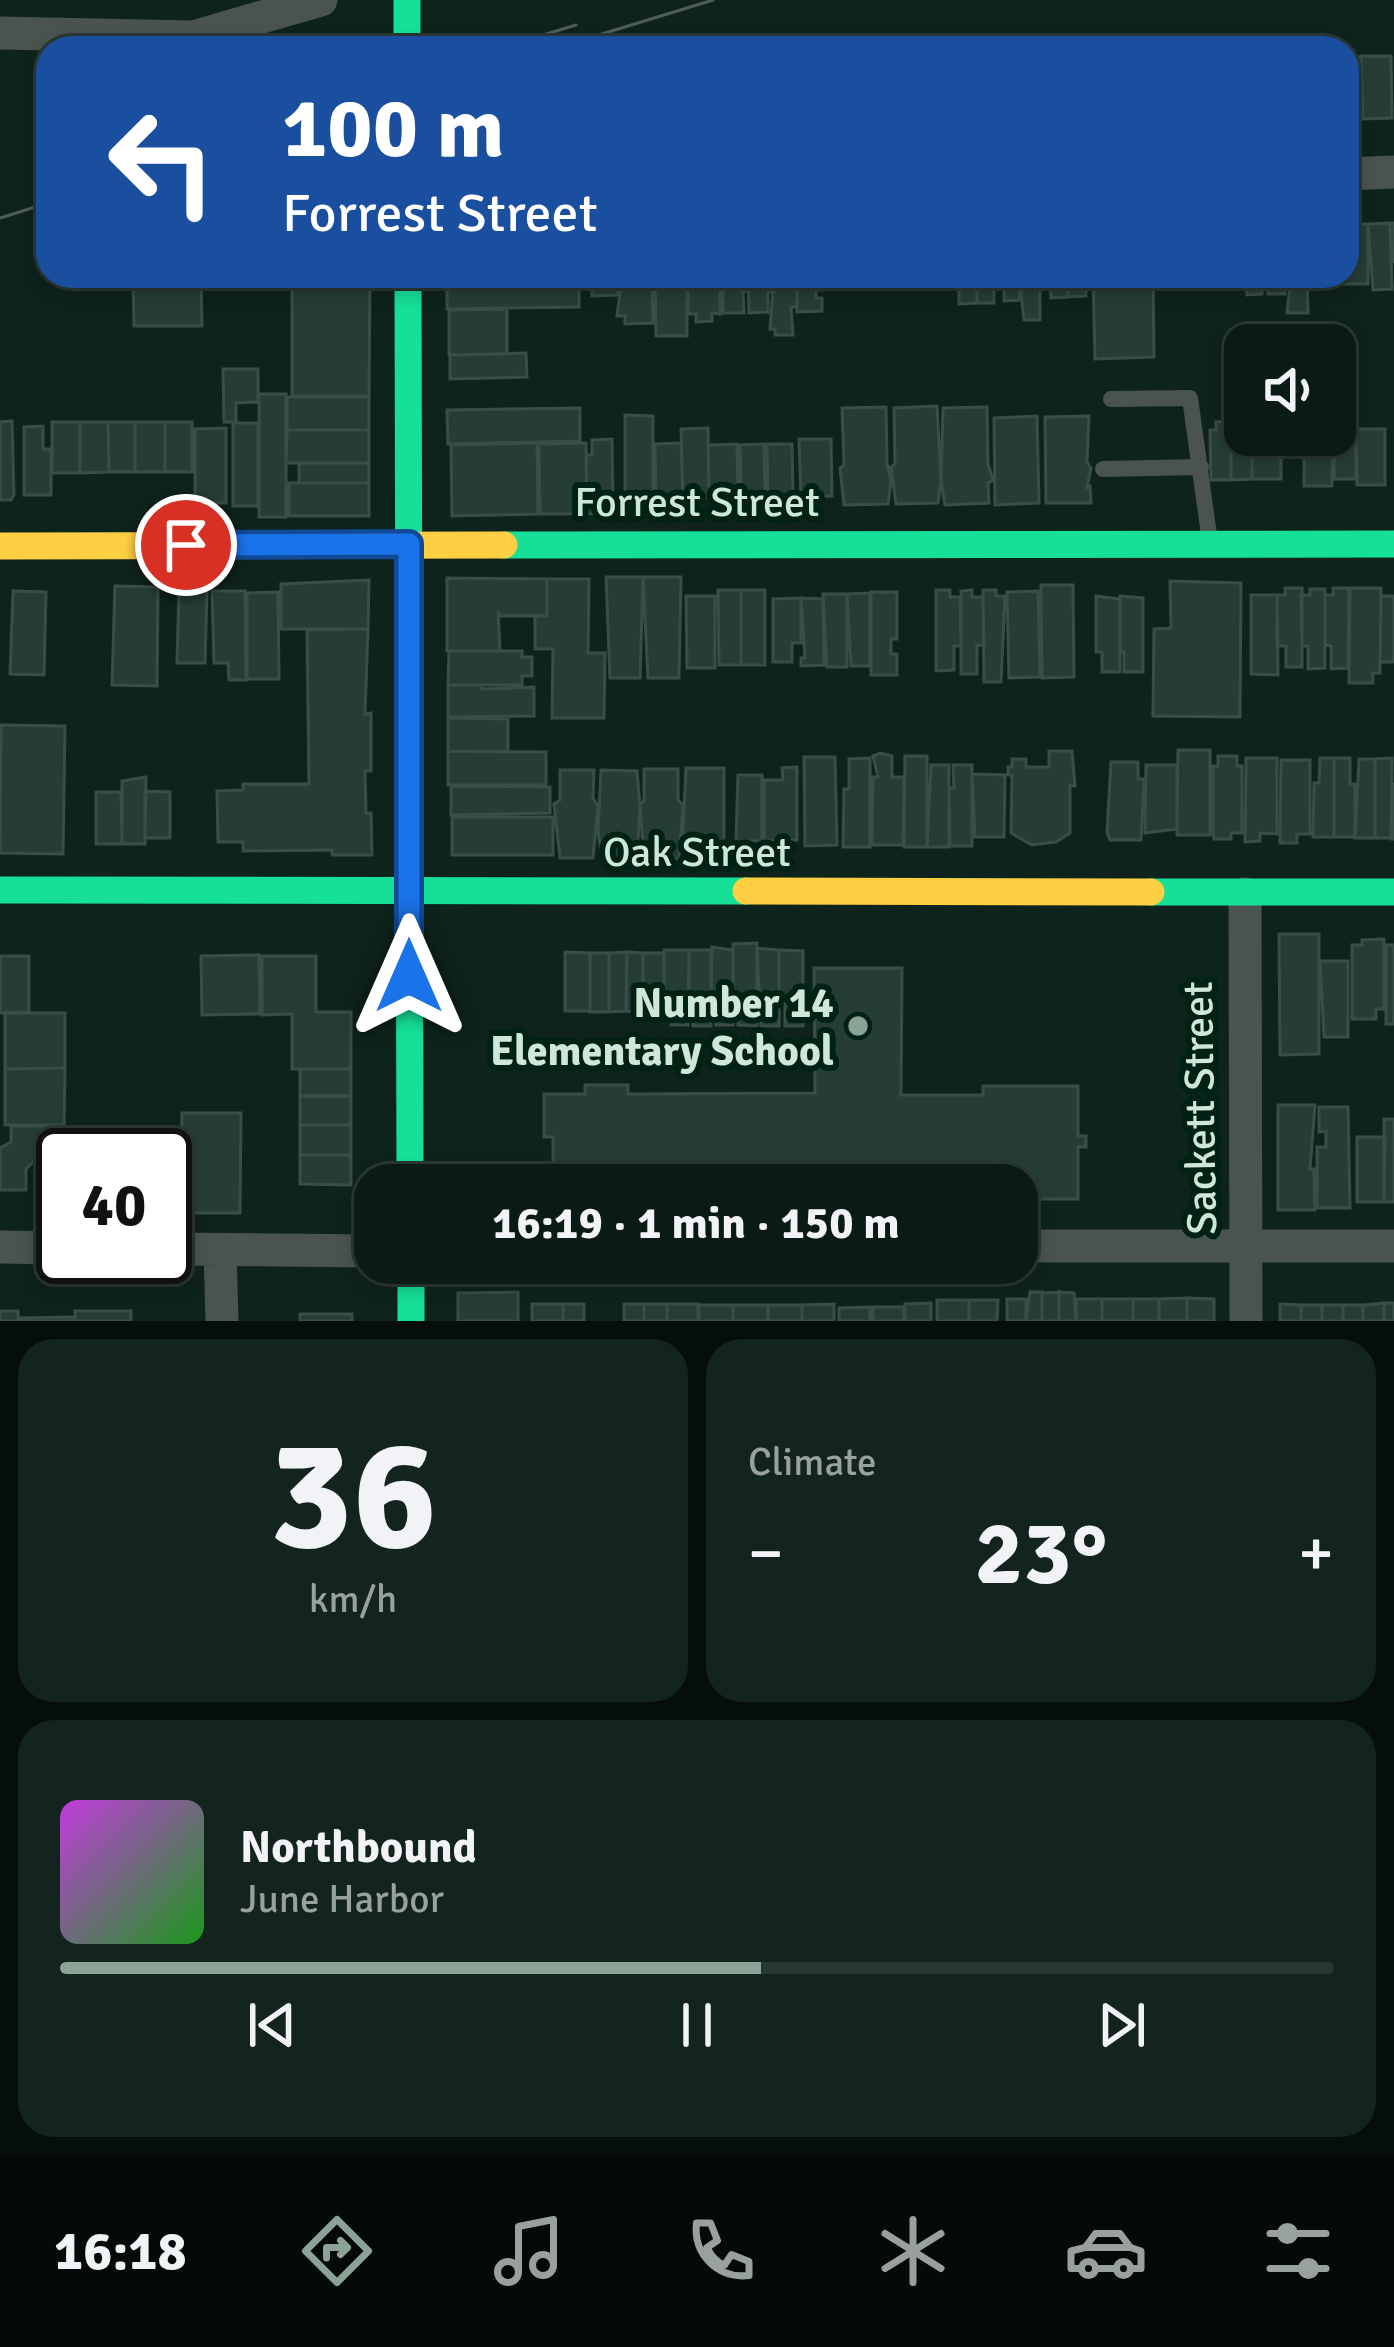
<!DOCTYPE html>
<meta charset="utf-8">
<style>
:root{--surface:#0a1a14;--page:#13231d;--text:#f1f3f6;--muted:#99a1a0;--line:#2a3834;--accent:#8ba296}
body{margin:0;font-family:Signika,sans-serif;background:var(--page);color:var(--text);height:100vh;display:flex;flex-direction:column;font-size:45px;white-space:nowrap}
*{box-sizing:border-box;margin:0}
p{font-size:39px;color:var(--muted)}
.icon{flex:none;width:66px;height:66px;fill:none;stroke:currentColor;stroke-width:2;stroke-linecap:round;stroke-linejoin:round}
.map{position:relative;height:1321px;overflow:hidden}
.side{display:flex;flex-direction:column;gap:18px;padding:18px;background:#060e0b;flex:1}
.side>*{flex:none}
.top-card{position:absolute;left:36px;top:36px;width:1323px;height:252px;border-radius:36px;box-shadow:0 6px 18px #0003,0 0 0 3px var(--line);background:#1a4fa0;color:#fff;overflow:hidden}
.controls{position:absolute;left:1224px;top:324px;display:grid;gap:24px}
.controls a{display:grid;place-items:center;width:132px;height:132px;border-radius:24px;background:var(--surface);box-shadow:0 6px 18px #0003,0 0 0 3px var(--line);font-size:60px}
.speed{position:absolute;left:36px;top:1128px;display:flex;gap:24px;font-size:60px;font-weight:700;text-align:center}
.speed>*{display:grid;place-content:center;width:156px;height:156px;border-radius:50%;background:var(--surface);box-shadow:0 6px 18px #0003,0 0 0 3px var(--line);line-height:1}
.speed .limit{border:6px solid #111;border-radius:18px;background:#fff;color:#111}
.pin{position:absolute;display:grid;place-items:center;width:102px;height:102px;color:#fff;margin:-51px;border:6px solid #fff;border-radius:50%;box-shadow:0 3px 12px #0007}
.me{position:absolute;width:132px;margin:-66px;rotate:0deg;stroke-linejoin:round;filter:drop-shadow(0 0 9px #0008)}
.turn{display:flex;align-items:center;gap:42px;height:252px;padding:0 48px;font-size:54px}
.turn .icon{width:156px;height:156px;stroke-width:2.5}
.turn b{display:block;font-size:84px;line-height:102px}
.big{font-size:90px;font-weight:700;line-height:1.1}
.side .card{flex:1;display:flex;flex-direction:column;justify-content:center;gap:18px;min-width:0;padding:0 42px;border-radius:36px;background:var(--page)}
.side .dial{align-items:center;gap:0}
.dial b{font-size:156px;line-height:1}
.song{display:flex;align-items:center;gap:36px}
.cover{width:144px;height:144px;border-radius:18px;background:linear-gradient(135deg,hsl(290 70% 55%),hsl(120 70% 35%))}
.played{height:12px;border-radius:6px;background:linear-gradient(90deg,var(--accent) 55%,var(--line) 55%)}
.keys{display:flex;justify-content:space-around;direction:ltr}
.heat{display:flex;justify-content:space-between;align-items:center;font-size:66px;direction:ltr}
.side .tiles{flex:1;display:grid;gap:18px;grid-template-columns:1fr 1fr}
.card:last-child{grid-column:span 2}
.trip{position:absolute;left:354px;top:1164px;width:684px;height:120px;border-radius:36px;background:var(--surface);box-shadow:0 6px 18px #0003,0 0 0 3px var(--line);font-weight:700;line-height:120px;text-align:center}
.tab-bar{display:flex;height:192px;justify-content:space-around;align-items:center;background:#040a08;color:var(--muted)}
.tab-bar .icon{width:84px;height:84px}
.tab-bar .active{color:var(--accent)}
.tab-bar b{font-size:54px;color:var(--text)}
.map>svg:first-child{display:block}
.building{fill:#263d37;stroke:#3a4e49;stroke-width:3}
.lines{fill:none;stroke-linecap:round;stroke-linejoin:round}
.lane{stroke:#4a534f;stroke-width:16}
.street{stroke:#4a534f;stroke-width:33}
.fast{stroke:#16e098;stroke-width:27}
.slow{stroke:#ffcf43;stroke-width:27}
.tram{stroke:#505d57;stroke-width:3}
.route-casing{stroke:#114b97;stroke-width:30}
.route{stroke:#1a73e8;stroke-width:21}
.poi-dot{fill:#8ba296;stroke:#002214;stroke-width:4.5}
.labels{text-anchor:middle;stroke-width:12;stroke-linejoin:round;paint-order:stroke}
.street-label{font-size:42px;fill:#cee7d9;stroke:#002214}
.poi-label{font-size:42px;font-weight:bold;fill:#cee7d9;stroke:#002214;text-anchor:end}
</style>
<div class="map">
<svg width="1394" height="1321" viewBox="0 0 1394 1321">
<rect width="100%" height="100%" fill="#0e231b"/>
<path class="building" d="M1121 39H1145V48H1121Z
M1261 41H1290V48H1261Z
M1361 56H1391L1392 118 1363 119Z
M1347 57H1359V118H1347Z
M1390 223 1392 289 1373 290 1368 224Z
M1390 223H1394V262H1391Z
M1347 224H1368V284H1340L1339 276H1347Z
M133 276H201L202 326H134Z
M292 276H370L369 396H292Z
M447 276H579V307L447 309Z
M592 276H618V295L592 296Z
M622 276H652L653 323 625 324V316H617Z
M655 276H687V336H656Z
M688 276H720V314L712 313V321L696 322V314H688Z
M723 276H748L749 291H743L744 313H723Z
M748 276H774V292H768V312L749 313Z
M774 276H797V307H791L793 335H775V329H770Z
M797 276H821L822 290H816V298H822V311L797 312Z
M953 276H977V303L959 304V279L953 280Z
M977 276H998L994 280V303H977Z
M998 276H1019L1020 300 1004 301V276Z
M1019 276H1043H1040V320H1024Z
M1050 276H1068V297L1051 298Z
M1068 276H1085L1086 296 1068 297Z
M1093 276H1153L1154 357 1095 359Z
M1247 276H1262V294L1247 295Z
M1284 276 1285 294H1268V277L1262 276Z
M1291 276H1307L1308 313H1287Z
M507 309V354L449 355V310Z
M526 353 527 377 450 379V355Z
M223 369H258V402L236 403V422H224Z
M259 394H286V517H259Z
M287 397H369V430H287Z
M937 406 941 481 938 503 896 504 891 467 895 464 894 408Z
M886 407 887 463 891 481 888 504 844 505 840 468 844 465 842 408Z
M987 407 988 464 993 480 988 483 989 503 945 505 941 481 943 408Z
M580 408V441L448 444 447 410Z
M625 415 653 416V500L625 499Z
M1037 416 1039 503 995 505 994 418Z
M1089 416 1087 462 1091 468 1087 487 1090 486 1091 503H1046L1045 417Z
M12 421 14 495 11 500H0V422Z
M1231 421V480H1211L1210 430H1216V422Z
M52 422H80V473H52Z
M80 422H108L109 472 80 473Z
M108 422H135V472H109Z
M135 422H165V472H135Z
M165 422H192V472H165Z
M233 423H258V506H233Z
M1231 424H1235L1236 430H1245V435H1252V479L1231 480Z
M43 426V449H51V495H24V427Z
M226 428V503H195V429Z
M708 428 709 498H683L681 429Z
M1356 428V479H1334L1335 429Z
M1356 429H1385V485H1357Z
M287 430H369V463H286Z
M1252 435H1281V479H1252Z
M1312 435H1333L1332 486H1304V437Z
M612 439 613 513 587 514 586 455H592V440Z
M799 439H831L832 496 801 497Z
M537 443 538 514 452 516 451 445Z
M586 443 587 514H540L539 444Z
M681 443 683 498 656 499 655 444Z
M737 444 738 497 709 498 708 445Z
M764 444 765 497 741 498 740 445Z
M767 444H792L793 500H768Z
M299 463H369V483H299Z
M289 483H369V516H289Z
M606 577H643L640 678H610Z
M643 577H681L679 678H648Z
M447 578 547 579V616H501L498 611 500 651H447Z
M547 579H589L588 653H605L604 718H552L553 649H535V616H547Z
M369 580 368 629H281V584Z
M1170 581 1241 583 1240 717 1153 716 1154 629 1171 628Z
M1041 585H1073L1074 677 1042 678Z
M115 586 158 587 157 686 112 685Z
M1285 588H1302V667H1286V646H1277V595H1285Z
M1333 588H1349L1348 668 1331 669V646L1325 645V595H1333Z
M1350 588H1381L1380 673H1373V683H1349Z
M1310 589H1325V668L1308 669V646H1302L1301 595H1310Z
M718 590H741V665H719Z
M741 590H765V665H741Z
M936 590H950V597H960L961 646H954V670L936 671Z
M972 590V597H983L984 646 977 645V674H961V591Z
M983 590H996V596H1005L1001 682H984Z
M13 591 46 592 44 675 10 674Z
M179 591H207L205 663H177Z
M212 591H245L246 680H229L228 663H214Z
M1038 591 1040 677 1009 678 1007 592Z
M278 592 279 679H247V593Z
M871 592H897V639H891V654H897V675H871Z
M870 593V666H851L847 594Z
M823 594H847V667H827Z
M1251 595H1277L1278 675 1251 674Z
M686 596H715V668H687Z
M1096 596 1120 599V672H1102V652H1096Z
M1120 596 1143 598V672H1124V652H1120Z
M1381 596H1394V662H1380Z
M801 598V643H792V662H773V599Z
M801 598 823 599 824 665 801 666V658H805Z
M368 629 365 714 371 713V771H365L366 813H371L372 855H332V850L243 851V842H218L217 791 243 790V784H309L307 630Z
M449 651H522V657H532V676H522V685H448Z
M448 685H482V689L534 687V716L448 717Z
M448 718 508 719V752L448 751Z
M1 725 65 726 63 854 0 853Z
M1178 750H1210V835H1177Z
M448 751 546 752V785H448Z
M1049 751H1072L1075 786 1070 785V833L1056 842 1032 845 1011 833 1012 775H1008V767H1012V759H1026V767H1049Z
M880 753 892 756V777H904L903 845H872L873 777H878L873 756Z
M905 756H927V847H904Z
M1218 756H1237V766H1242V833H1231V839H1214L1213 833V766H1218Z
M804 757H835L837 845 805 846Z
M870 758V847H843L844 789H849V759Z
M1246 758H1277V834L1260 833V841L1245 842Z
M1320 758H1334V837H1313L1314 783H1319Z
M1334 758H1350V784H1355V837H1334Z
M1392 758 1391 838H1375V759Z
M1359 759H1375V838H1355Z
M1281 760H1310V834H1297V843H1280Z
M1111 762H1138V779H1144L1141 840H1110L1107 832Z
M931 765H949V847H927Z
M953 765H972V846H950L949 788H954Z
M1146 765H1177V829L1145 833Z
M797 767V840L764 841V780H783L782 768Z
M686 768H724V859H686L683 830Z
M644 769H678V800L683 805 679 859H644L640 805 644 801Z
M560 770H594L593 798 598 806 593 858H560L554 804 560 800Z
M601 770 637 771 640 805 637 858H602L598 831Z
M972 774 1005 775 1004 837H975Z
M738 775H762V841H736Z
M146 777 145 844H122V781Z
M1392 784H1394V839H1391Z
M451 786 550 787V813L451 815Z
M145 791 170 792V838H145Z
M96 792H121L122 844H96Z
M452 817H553V855H452Z
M1279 934H1319V1054L1280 1055Z
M1384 939V1009H1376V1019H1352V945H1362V940Z
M757 943V1026L738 1025V1003H733V944Z
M1386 945H1394V1024H1386Z
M712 947 733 950V1025H716V1003H711Z
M757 948 779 950V1026H761Z
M664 950H689L688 1025H671V1003H664Z
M689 950H711V1026H693V1003H689Z
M779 950 803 951V1026H785V1003H779Z
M565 952 590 953V1011H565Z
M627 952 643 953V1012L626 1011Z
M627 952 626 1011 609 1012V953Z
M590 953H609V1012H590Z
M643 953H664V1012H643Z
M259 955 260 1014 202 1015 201 956Z
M0 956H29V1012L0 1013Z
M262 956H316V1012H351V1069H292V1014L262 1015Z
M1320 961H1348V1037H1324Z
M814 968H902L901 1095H983V1086H1078V1136H1086V1147H1078V1199H1017V1185H982V1178L629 1179V1185H543V1166H553V1137H544V1094H585V1085H628V1094L815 1093Z
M5 1013H65V1068L5 1069Z
M65 1068 64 1125H5V1069Z
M300 1069H351V1096H300Z
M300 1096H351V1125H300Z
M1278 1105H1315L1310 1169H1314L1315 1210H1278Z
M1319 1107H1348L1350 1208H1317V1147H1326V1131L1319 1132Z
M182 1113H241L240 1213H180Z
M1384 1119H1394V1202H1384Z
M300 1125H351V1155H300Z
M11 1126H53V1162H33L26 1169V1190H0V1148L11 1142Z
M1357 1137H1385L1384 1202H1357Z
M300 1155H351V1185L300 1184Z
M518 1292V1321H458V1293Z
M1030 1292H1042V1321H1026Z
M1059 1292V1321H1042V1293Z
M1059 1292 1074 1293 1076 1321H1059Z
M1187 1298 1214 1299V1321H1187Z
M1187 1298V1321H1159V1299Z
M1007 1299H1026V1321H1007Z
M1076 1299H1102V1321H1076Z
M1102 1299H1133V1321H1102Z
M1133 1299H1159V1321H1133Z
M937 1300H969V1321H937Z
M969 1300H998L997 1321H969Z
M931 1303V1321H905V1304Z
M1384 1303V1321H1363V1305Z
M1384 1303H1394V1321H1384Z
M532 1304H563V1321H532Z
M563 1304H584V1321H563Z
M624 1304H644V1321H624Z
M644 1304H667V1321H644Z
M667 1304H698V1321H667Z
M834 1304V1321H802V1305Z
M1280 1304 1301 1305V1321H1280Z
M699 1305H733V1321H699Z
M733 1305H768V1321H733Z
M768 1305H802V1321H768Z
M1301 1305H1322V1321H1301Z
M1322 1305H1343V1321H1322Z
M1343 1305H1363V1321H1343Z
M870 1307V1321H839V1308Z
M873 1307H904V1321H873Z
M0 1311H18V1321H0Z
M75 1311H131V1321H75Z
M300 1314H352V1321H300Z
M75 1317V1321H18V1318Z"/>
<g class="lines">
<path class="lane" d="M1111 399 1190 398 1210 542
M1103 469 1201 467"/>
<path class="street" d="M0 33 193 37 321 0
M1347 174 1394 172
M1245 894 1246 1321
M1017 1246H1394
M0 1247 63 1248
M165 1249 375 1251
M220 1250 222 1321"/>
<path class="fast" d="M407 0V48
M408 276 410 1185
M504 545 1394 544
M0 890 746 891
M1151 892H1394
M411 1263V1321"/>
<path class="slow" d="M0 546 504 545
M746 891 1151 892"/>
<path class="tram" d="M500 48 576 25
M556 48 713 0
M0 218 48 203"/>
</g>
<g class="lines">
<defs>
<path id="route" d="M186 545 409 544V976"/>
</defs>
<use href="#route" class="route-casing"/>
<use href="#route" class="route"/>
</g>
<circle class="poi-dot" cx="858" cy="1026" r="12"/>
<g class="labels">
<g class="street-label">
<text x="697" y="516">Forrest Street</text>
<text x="697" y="866">Oak Street</text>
<text transform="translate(1199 1108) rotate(-91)" y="15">Sackett Street</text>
</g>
<g class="poi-label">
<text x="834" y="1017">Number 14<tspan x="834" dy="48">Elementary School</tspan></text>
</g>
</g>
</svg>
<div class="controls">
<a><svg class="icon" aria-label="sound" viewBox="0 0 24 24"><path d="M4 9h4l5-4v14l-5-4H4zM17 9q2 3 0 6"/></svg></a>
</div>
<div class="speed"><div class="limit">40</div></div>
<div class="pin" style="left:186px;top:545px;background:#d93025"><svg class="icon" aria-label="arrive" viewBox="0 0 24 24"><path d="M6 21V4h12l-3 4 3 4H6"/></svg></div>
<svg class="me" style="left:409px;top:976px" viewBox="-20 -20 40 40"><path d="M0-17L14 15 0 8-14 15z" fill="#1a73e8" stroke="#fff" stroke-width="4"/></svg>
<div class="trip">16:19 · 1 min · 150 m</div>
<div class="top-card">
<div class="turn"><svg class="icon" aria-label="left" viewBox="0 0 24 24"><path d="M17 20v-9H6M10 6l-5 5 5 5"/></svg><div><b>100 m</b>Forrest Street</div></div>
</div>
</div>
<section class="side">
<div class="tiles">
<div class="card dial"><b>36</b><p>km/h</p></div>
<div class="card"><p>Climate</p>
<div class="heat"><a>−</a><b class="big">23°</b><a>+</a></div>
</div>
<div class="card">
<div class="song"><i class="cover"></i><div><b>Northbound</b><p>June Harbor</p></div></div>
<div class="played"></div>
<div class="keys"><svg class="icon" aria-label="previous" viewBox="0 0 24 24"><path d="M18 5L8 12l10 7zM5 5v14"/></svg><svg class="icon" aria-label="pause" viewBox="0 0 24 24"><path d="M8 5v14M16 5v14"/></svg><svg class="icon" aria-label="next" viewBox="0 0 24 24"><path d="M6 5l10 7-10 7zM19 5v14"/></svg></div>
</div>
</div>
</section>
<nav class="tab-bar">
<b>16:18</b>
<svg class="icon active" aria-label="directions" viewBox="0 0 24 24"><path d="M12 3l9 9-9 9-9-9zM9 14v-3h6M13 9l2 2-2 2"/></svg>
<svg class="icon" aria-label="music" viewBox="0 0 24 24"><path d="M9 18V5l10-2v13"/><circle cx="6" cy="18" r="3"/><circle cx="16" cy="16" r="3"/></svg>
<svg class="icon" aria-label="phone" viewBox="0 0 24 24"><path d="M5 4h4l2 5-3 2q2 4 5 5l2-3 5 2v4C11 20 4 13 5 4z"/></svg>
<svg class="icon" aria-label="climate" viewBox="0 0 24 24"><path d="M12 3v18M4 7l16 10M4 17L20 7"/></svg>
<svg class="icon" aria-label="car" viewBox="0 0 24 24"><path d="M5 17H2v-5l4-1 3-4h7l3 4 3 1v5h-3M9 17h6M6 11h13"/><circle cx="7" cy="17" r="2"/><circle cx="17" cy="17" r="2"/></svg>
<svg class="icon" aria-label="filters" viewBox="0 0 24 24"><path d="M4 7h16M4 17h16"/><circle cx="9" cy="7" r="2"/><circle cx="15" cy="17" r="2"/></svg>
</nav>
